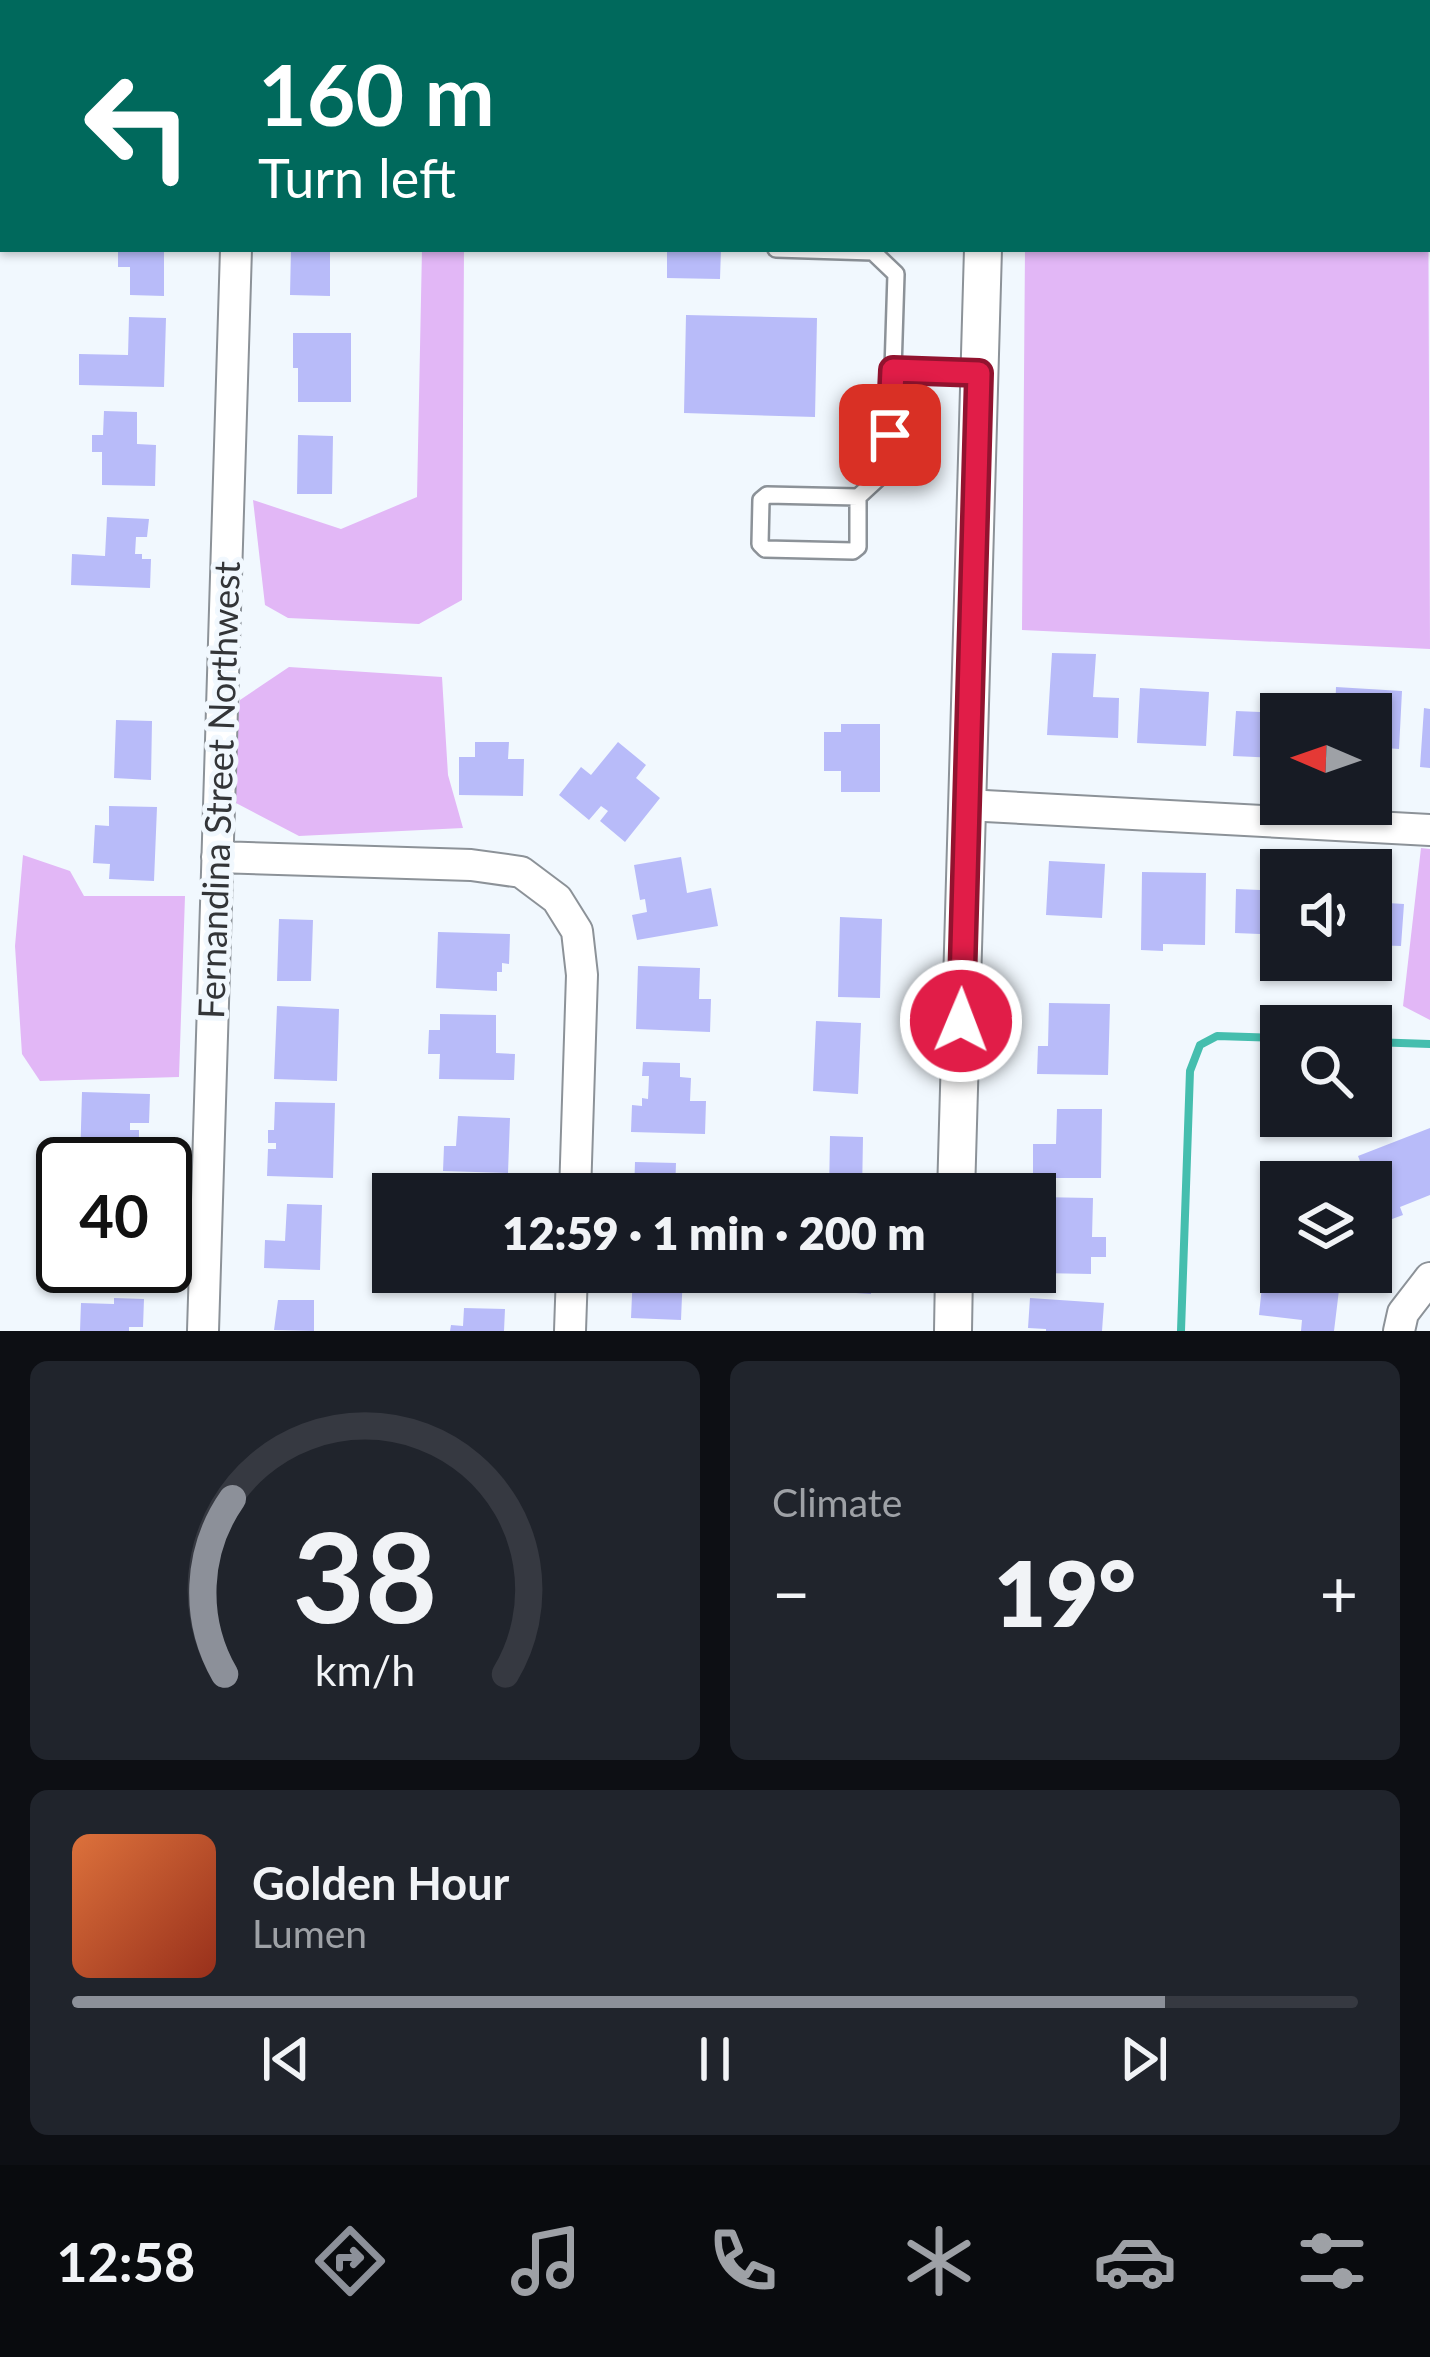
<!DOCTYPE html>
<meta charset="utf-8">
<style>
:root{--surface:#171b24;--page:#20242c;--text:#f1f3f6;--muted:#9ea1a6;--line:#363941;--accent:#8c9099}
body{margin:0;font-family:Lato,sans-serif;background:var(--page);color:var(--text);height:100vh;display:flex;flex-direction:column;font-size:45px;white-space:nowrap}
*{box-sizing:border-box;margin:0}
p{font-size:39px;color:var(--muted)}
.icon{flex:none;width:66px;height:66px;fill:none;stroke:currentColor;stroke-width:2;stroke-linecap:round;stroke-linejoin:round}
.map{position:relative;height:1331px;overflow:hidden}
.drawer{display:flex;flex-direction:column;gap:30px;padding:30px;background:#0d0f14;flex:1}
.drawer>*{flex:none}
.hud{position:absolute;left:0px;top:0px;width:1431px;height:252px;box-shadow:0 3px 9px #0004;background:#00695c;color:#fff;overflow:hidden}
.needle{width:78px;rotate:272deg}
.controls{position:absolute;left:1260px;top:693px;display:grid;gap:24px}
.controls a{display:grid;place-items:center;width:132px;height:132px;border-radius:0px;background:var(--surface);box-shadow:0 3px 9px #0004;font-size:60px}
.speed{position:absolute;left:36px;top:1137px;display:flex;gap:24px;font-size:60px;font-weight:700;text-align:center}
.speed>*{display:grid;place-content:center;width:156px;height:156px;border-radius:50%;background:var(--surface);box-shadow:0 3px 9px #0004;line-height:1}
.speed .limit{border:6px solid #111;border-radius:18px;background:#fff;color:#111}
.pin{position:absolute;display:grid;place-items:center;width:102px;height:102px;color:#fff;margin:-51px;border-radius:24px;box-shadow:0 6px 18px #0006}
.me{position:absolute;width:132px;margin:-66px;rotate:1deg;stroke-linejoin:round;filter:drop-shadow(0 0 9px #0008)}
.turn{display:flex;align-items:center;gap:42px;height:252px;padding:0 60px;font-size:54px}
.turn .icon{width:156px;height:156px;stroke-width:2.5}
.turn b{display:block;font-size:84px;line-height:102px}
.big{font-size:90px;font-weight:800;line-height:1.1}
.drawer .card{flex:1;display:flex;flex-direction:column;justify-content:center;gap:18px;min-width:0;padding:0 42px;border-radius:18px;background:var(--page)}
.drawer .dial{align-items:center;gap:0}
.dial svg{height:312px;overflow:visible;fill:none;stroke:var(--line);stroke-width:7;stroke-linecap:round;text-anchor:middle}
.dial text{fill:var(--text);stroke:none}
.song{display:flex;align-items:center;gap:36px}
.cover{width:144px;height:144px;border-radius:18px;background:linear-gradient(135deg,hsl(20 70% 55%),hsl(10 70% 35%))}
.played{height:12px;border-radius:6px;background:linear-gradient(90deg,var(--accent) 85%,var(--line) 85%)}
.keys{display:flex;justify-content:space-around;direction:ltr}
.heat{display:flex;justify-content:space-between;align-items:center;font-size:66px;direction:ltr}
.drawer .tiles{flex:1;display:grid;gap:30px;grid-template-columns:1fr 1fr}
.card:last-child{grid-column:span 2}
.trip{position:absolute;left:372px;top:1173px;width:684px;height:120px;border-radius:0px;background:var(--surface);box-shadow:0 3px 9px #0004;font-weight:800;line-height:120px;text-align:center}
.tabs{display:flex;height:192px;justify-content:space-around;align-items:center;background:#090b0e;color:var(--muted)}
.tabs .icon{width:84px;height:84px}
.tabs .active{color:var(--accent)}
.tabs b{font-size:54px;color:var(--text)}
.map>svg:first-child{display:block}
.green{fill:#e2b7f6}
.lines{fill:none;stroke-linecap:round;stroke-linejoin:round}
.stream{stroke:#45beae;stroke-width:8}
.building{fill:#b8bbf9}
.service-casing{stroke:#8c9298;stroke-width:20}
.minor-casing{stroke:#8c9298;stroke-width:34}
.tertiary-casing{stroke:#8c9298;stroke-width:40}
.service{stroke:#fff;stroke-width:15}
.minor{stroke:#fff;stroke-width:30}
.tertiary{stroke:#fff;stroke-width:36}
.route-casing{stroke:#92132f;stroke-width:30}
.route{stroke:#e11d48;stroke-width:21}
.labels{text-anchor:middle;stroke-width:10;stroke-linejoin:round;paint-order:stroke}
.street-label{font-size:36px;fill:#333538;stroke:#f1f8fe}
</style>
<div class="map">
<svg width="1430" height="1331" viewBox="0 0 1430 1331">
<rect width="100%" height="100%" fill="#f1f8fe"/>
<path class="green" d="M1428 130 1430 649 1022 630 1025 249H1428Z
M422 249H464L462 600 419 624 288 618 265 605 253 500 341 529 417 497Z
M289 667 442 677 448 775 463 828 299 836 236 803 233 764 240 700Z
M1421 848 1430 849V1020L1403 1006Z
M23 855 70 871 84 896H185L179 1077 40 1081 22 1054 15 946Z"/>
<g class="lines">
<path class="stream" d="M1371 1042 1430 1044
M1181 1331 1190 1071 1200 1045 1217 1036 1281 1038"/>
</g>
<path class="building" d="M118 249H164V296L130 295V267H118Z
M291 249H330V296L290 295Z
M667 249H721L720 279 667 278Z
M686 315 817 318 815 417 684 413Z
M129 317 166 318 164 387 79 385V354L128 355Z
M293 333H351V402H298V368H293Z
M104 411 137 412V444L156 445 155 486 102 485V452H92V435H103Z
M298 435 333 436 332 494H297Z
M107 517 149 519 147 537H136L135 554H142V559H151L150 588 71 585 72 554 105 556Z
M1052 653 1096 654 1093 697 1119 698 1118 738 1047 735Z
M1336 687 1402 691 1399 749 1371 747V714H1335Z
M1140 688 1209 692 1206 746 1137 743Z
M1424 708 1430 709V768L1420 767Z
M1236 711 1281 713V758L1233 756Z
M116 720 152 721 151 780 114 778Z
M841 724H880V792H841V771H824V732H841Z
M475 742H509L508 759H524L523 796 459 795V757H475Z
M618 742 646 765 636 778 660 798 625 842 600 821 608 811 601 806 589 820 559 795 581 767 591 775Z
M109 806 157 807 154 881 109 879 110 864 93 863 95 825 109 826Z
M681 857 687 893 711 888 718 926 637 940 632 915 647 912 645 899 640 900 634 865Z
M1049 861 1105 864 1102 918 1046 915Z
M1142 872 1206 873 1205 945 1163 944V951L1141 950Z
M1236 889 1281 891V935L1235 933Z
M1371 902 1404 904 1401 946 1371 945Z
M840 917 882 919 880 998 838 997Z
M279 919 313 920 311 981H277Z
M438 932 510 934 509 964 502 963V972H497V991L436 988Z
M638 966 700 968 699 999H711L710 1032 636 1029Z
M1049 1003 1110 1004 1108 1075 1037 1074 1038 1046H1048Z
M277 1006 339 1009 337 1081 274 1079Z
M440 1014 496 1015V1053L515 1054 514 1080 439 1079 440 1054H428L429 1030H440Z
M816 1021 861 1023 858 1094 813 1091Z
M643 1062 680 1063V1077L691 1078 690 1101H706L705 1134 631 1132 632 1105 642 1106V1098L648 1099 649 1076H642Z
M82 1092 150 1094 149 1123H130V1130H139V1143H143L142 1164 80 1163Z
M275 1102 335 1103 333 1178 267 1176 268 1149H276V1143H268V1130H274Z
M1057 1109H1102L1101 1178H1033V1144H1056Z
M458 1116 510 1118 508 1173 443 1171 444 1146H456Z
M1430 1128V1195L1400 1207 1403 1215 1384 1222 1371 1190V1182H1368L1358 1156Z
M830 1136 863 1137 862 1194H829Z
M635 1162 676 1163 675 1194H634Z
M1037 1197 1093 1198 1092 1237H1106V1257H1091V1274L1040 1273V1254H1037Z
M287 1204 322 1205 320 1270 264 1268 265 1240 285 1241Z
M633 1272H683L681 1320 631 1318Z
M827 1272H872L871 1294 826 1291Z
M1282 1272H1337L1335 1289 1339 1290 1334 1331H1301L1302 1320 1259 1315 1263 1276 1282 1278Z
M114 1298 144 1299 143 1327H129V1331H80L81 1303 114 1304Z
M1030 1298 1104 1303 1102 1331H1046V1329L1028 1328Z
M278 1300H314V1331L274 1330Z
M464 1308 505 1309 504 1331H450L451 1325 463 1326Z"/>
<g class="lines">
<defs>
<path id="service" d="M776 249 873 252 896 274 893 370 979 373
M858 497V547L853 551 765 549 760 544 761 500 767 495 858 497 885 472 889 461 893 370"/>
<path id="minor" d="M243 3V0
M966 805 1430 830
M217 857 471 865 521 872 557 899 577 931 582 975 575 1194
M203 1331 236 249
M570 1331 572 1272
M1399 1331 1403 1313 1430 1278"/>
<path id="tertiary" d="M991 3V0
M956 1194 983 249
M953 1331 954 1272"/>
</defs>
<use href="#service" class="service-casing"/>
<use href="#minor" class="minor-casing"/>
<use href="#tertiary" class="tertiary-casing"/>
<use href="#service" class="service"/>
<use href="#minor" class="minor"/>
<use href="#tertiary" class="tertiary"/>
</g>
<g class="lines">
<defs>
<path id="route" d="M890 435 893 370 979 373 961 1021"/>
</defs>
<use href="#route" class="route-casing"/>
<use href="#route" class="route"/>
</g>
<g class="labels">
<g class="street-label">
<text transform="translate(219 790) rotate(-88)" y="13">Fernandina Street Northwest</text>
</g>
</g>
</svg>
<div class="controls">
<a><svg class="needle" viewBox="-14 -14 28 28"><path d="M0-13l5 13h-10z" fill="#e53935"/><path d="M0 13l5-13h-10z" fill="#9ea1a6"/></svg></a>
<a><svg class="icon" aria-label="sound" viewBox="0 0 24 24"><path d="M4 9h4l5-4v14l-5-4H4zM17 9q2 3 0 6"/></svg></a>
<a><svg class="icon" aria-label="search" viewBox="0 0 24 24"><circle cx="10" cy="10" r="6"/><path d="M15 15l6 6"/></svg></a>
<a><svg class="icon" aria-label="layers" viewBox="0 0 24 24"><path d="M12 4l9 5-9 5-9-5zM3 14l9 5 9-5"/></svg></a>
</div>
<div class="speed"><div class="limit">40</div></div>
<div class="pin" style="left:890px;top:435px;background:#d93025"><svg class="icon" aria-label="arrive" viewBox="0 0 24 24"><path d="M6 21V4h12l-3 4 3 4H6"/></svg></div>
<svg class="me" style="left:961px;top:1021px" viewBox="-20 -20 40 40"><circle r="17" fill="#e11d48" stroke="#fff" stroke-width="3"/><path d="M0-11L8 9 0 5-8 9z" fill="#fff"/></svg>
<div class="trip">12:59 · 1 min · 200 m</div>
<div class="hud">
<div class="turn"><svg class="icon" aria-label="left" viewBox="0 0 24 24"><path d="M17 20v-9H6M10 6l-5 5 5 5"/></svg><div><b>160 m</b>Turn left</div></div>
</div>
</div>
<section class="drawer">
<div class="tiles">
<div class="card dial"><svg viewBox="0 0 100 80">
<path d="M14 69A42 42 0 1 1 86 69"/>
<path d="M14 69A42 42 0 0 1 16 24" stroke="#8c9099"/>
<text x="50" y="56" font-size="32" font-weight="700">38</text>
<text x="50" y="72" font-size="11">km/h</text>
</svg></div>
<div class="card"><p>Climate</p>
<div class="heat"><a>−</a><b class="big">19°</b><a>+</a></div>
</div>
<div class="card">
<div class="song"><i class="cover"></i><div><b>Golden Hour</b><p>Lumen</p></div></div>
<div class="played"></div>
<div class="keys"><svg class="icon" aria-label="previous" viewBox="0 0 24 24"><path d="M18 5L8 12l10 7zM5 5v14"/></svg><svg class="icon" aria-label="pause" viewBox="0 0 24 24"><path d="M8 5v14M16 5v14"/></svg><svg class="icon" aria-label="next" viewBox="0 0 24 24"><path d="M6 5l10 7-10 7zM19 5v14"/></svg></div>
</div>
</div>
</section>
<nav class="tabs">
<b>12:58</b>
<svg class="icon active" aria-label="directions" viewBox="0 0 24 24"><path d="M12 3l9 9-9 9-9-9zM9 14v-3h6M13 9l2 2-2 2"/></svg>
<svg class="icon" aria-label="music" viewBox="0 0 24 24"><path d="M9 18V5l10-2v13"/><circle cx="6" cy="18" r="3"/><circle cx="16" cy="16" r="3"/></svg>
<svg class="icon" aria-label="phone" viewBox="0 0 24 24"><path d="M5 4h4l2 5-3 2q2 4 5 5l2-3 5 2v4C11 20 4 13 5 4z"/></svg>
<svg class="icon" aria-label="climate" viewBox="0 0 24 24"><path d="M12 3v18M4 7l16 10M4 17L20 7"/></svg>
<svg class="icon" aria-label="car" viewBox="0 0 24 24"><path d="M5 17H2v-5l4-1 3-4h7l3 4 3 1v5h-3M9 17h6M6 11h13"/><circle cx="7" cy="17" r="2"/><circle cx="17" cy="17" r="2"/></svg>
<svg class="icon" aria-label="filters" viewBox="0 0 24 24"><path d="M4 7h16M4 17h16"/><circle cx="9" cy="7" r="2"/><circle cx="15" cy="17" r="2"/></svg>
</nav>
